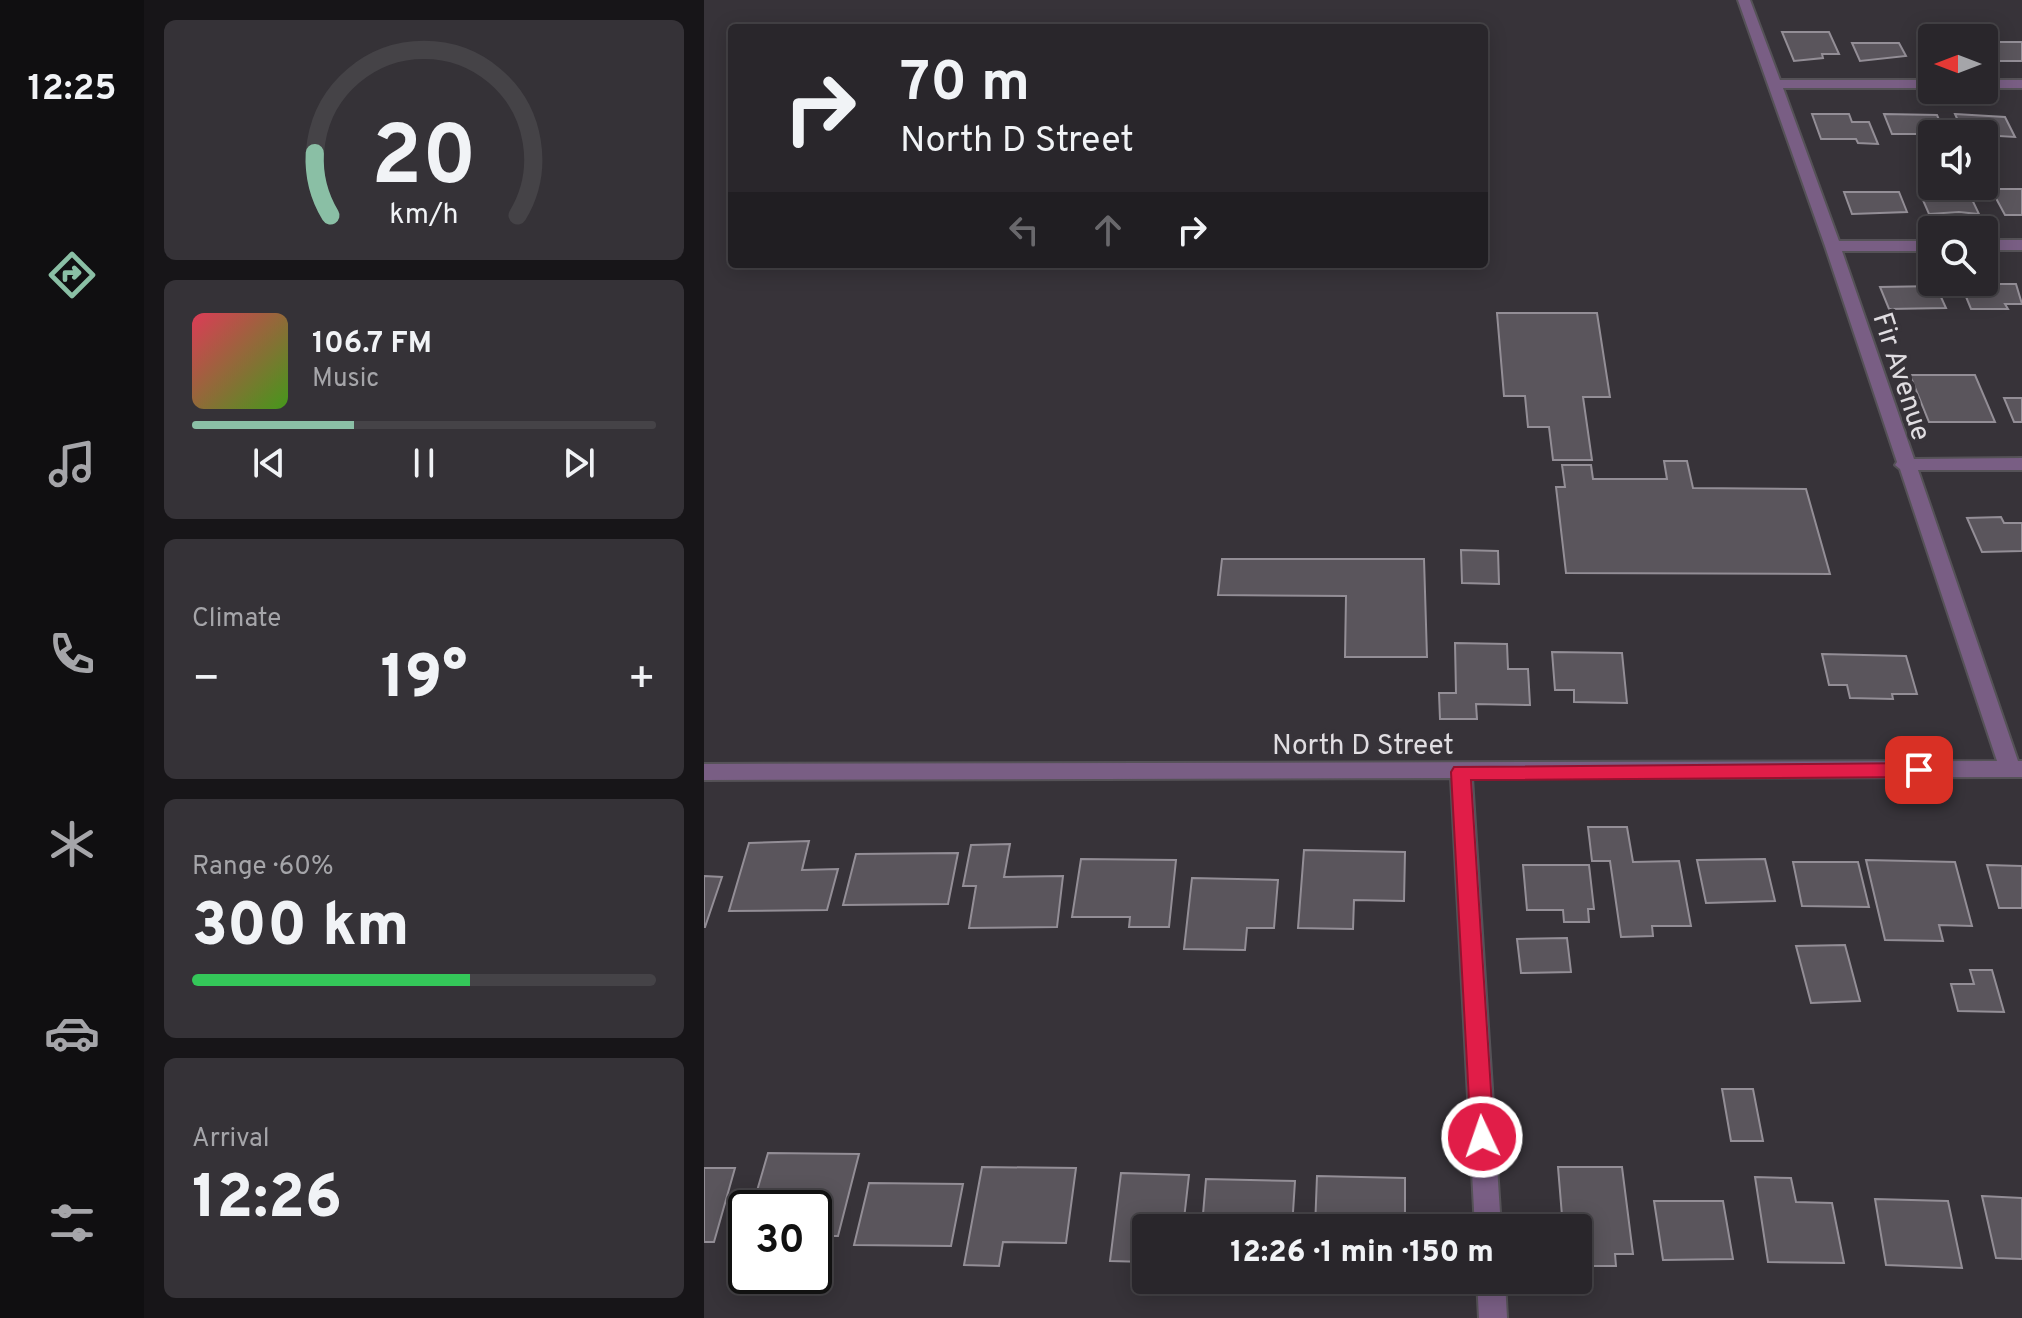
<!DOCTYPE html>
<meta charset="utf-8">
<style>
:root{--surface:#29262b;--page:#353237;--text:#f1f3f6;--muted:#a5a5a9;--line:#454347;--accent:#8abfa5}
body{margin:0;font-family:Overpass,sans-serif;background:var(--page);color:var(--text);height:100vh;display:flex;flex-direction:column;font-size:30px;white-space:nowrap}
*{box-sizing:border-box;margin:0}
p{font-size:26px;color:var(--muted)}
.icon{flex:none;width:44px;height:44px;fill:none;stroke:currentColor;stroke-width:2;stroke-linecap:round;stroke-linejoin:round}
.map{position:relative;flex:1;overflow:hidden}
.drawer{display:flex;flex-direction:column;gap:20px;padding:20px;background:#171518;width:560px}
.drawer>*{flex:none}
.hud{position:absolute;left:24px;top:24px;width:760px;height:244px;border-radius:8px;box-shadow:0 4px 20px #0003,0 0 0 2px var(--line);background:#29262b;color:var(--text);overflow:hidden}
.needle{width:52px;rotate:270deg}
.controls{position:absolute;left:1214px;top:24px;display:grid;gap:16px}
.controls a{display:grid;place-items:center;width:80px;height:80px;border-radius:8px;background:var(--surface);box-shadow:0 4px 20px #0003,0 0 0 2px var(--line);font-size:40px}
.speed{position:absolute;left:24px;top:1190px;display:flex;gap:16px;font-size:40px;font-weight:700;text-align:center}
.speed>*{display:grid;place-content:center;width:104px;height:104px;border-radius:50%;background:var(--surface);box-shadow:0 4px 20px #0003,0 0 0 2px var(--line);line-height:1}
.speed .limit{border:4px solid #111;border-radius:12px;background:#fff;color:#111}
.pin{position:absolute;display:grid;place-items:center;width:68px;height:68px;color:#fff;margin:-34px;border-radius:16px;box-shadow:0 4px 12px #0006}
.me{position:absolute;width:88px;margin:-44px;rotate:357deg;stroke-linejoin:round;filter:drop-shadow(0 0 6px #0008)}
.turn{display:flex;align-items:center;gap:28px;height:168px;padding:0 40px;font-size:36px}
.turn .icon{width:104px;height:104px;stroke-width:2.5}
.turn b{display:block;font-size:56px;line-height:68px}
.lanes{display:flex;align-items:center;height:76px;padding:0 40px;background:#0003;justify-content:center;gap:40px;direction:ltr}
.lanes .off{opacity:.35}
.big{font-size:60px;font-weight:800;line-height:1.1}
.drawer .card{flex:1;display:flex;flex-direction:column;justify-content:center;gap:12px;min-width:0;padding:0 28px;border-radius:12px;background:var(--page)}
.drawer .dial{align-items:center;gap:0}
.dial svg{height:208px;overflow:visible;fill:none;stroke:var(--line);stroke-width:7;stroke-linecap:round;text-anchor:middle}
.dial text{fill:var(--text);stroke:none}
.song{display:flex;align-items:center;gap:24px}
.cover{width:96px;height:96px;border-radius:12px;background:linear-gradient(135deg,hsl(350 70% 55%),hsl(100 70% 35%))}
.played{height:8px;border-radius:4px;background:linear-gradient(90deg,var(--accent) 35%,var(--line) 35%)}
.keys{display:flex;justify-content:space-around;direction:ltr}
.heat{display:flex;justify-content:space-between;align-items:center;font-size:44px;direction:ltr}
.charge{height:12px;border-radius:6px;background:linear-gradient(90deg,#34c759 60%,var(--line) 0)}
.trip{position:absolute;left:428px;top:1214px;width:460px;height:80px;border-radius:8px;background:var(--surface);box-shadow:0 4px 20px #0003,0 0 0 2px var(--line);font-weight:800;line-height:80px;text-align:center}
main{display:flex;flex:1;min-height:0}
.tab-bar{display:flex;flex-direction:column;width:144px;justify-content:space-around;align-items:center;background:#100f11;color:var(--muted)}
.tab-bar .icon{width:56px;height:56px}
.tab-bar .on{color:var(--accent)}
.tab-bar b{font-size:36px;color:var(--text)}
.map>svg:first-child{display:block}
.building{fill:#5a555c;stroke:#938e96;stroke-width:2}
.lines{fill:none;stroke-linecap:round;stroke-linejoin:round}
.minor-casing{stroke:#555257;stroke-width:4}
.minor{fill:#795e84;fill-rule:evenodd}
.route{fill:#e11d48;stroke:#92132f;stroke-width:2}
.labels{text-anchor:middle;stroke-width:8;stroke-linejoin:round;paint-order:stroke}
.street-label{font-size:28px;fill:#e0dde1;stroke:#373339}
</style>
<main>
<nav class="tab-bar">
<b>12:25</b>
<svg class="icon on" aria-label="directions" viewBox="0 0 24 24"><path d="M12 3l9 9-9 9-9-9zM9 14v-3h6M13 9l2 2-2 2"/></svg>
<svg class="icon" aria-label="music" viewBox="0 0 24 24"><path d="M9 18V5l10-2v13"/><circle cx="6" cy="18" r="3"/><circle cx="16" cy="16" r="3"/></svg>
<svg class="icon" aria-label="phone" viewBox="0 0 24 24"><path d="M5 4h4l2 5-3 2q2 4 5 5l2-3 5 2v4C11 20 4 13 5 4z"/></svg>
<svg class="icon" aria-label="climate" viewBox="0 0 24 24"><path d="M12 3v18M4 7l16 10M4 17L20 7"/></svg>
<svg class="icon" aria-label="car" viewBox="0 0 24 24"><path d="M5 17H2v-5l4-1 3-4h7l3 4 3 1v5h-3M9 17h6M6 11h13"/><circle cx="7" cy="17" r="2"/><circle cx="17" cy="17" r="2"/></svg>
<svg class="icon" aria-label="filters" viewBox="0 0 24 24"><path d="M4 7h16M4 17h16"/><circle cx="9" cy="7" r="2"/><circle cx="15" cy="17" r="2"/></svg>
</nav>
<section class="drawer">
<div class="card dial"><svg viewBox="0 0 100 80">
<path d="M14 69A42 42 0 1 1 86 69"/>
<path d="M14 69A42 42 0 0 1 8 45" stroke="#8abfa5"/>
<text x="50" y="56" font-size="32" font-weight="700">20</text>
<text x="50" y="72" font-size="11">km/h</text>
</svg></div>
<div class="card">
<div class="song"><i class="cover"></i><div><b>106.7 FM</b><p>Music</p></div></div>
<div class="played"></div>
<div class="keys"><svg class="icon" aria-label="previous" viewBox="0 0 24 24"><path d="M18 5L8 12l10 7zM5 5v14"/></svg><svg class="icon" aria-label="pause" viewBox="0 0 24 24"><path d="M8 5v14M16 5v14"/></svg><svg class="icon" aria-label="next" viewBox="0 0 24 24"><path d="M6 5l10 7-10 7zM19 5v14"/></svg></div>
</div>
<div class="card"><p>Climate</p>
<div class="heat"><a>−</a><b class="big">19°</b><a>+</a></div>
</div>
<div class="card"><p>Range · 60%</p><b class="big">300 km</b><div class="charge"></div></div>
<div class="card"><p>Arrival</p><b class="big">12:26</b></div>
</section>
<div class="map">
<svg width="1318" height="1318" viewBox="0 0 1318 1318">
<rect width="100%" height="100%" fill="#373339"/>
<path class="building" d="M1078 32H1125L1135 54H1118L1119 58 1090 61Z
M1296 42H1318V61H1290L1280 44Z
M1148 43H1195L1202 56 1156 61Z
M1108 114H1145L1148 122H1165L1174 144 1154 143 1152 139H1117Z
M1180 114 1233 115 1241 134H1188Z
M1251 114 1301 117 1311 137 1260 134Z
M1287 189H1318V215H1301Z
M1215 191H1264L1275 214 1255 212 1225 214Z
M1140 192H1195L1203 212 1148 214Z
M1271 284H1312L1318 304H1301L1304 309H1267L1258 287H1272Z
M1232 286 1242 308 1185 309 1176 287Z
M793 313H893L906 397H879L888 460H849L845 427H824L821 396H800Z
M1206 375H1271L1291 422H1225Z
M1300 398H1318V422H1310Z
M960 461H983L989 488 1102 489 1126 574 862 573 852 487H861L858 465H887L889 479H963Z
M1297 517 1300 523H1318V551L1278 552 1263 518Z
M757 550 794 551 795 584 758 583Z
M518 559H720L723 657H641L642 596 514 595Z
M751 643 803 644 804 669H824L826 705 772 704 773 719H736L735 693H752Z
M848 652 918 653 923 703 870 702V690H851Z
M1118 654 1202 656 1213 694H1188L1189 699 1146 698 1143 685H1125Z
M884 827H923L929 862 975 861 987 926H948L949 936 917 937 906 861H888Z
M105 841 98 870 134 869 123 910 25 911 45 843Z
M306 844 300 877 359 876 353 927 265 928 272 886H259L267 845Z
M600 850 701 852 700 901 650 900 649 929 594 928Z
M254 853 244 904 139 905 152 854Z
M377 859 472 860 465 927H425L426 917H368Z
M1061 859 1071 901 1002 903 993 860Z
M1162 860 1251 862 1268 926 1235 925 1239 941 1181 940Z
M1089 862H1154L1165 907 1098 906Z
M819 865H885L890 909H884L885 922H860L859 910H823Z
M1283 865 1318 866V908H1295Z
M0 876 18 877 1 927H0Z
M488 878 574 880 570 928H543L541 950 480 949Z
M863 938 867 972 817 973 813 939Z
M1141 945 1156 1001 1107 1003 1092 946Z
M1266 970H1288L1300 1012 1254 1011 1247 984H1270Z
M1018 1089H1049L1059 1141H1027Z
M64 1153 155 1154 134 1236H110V1208H48Z
M278 1167 372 1168 362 1243 299 1242 295 1266 260 1265Z
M854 1167H918L929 1254H911L912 1266H874V1228H859Z
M0 1168H31L10 1242H0Z
M417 1173 485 1175 479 1228H442V1262L406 1261Z
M613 1176 701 1178V1228H611Z
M1051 1177 1087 1178 1092 1202 1128 1203 1140 1263 1064 1262Z
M502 1179 591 1181 588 1228 498 1226Z
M165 1183 259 1184 247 1246 150 1245Z
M1278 1196 1318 1198V1259L1292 1258Z
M1171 1199 1244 1201 1258 1268 1182 1265Z
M950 1201H1019L1029 1259 959 1260Z"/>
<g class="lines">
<defs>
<path id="minor" d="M1034 0H1046L1076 80H1228V88H1079L1135 241H1228V251H1138L1210 459 1318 458V470H1214L1314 761H1318V777L768 778 797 1228H771L747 778 0 780V764L1293 761 1196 469 1191 465 1193 462 1121 246Z
M1280 80H1318V88H1280Z
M1280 240H1318V250H1280Z
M773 1280H801L803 1318H775Z"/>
</defs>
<use href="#minor" class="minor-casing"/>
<use href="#minor" class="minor"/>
</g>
<path class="route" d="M1215 763 1222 765 1224 770 1222 775 1215 777 767 780 790 1137 786 1144 778 1147 770 1144 767 1137 747 772 750 767Z"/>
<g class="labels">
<g class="street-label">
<text transform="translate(1199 376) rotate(72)" y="10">Fir Avenue</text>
<text x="659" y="754">North D Street</text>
</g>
</g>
</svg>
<div class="controls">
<a><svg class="needle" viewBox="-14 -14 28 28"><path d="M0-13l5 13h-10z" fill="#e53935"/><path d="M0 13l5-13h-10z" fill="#a5a5a9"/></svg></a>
<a><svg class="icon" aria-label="sound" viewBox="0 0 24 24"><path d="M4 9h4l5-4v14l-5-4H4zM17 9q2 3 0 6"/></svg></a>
<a><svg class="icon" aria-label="search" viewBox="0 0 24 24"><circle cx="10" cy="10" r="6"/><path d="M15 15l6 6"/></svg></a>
</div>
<div class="speed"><div class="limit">30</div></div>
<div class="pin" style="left:1215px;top:770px;background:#d93025"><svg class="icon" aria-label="arrive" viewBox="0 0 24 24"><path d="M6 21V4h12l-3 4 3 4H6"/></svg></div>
<svg class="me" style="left:778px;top:1137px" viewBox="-20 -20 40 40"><circle r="17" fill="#e11d48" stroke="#fff" stroke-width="3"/><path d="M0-11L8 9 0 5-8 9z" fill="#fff"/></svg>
<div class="trip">12:26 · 1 min · 150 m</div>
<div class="hud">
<div class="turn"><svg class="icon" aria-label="right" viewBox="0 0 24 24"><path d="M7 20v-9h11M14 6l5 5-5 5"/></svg><div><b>70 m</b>North D Street</div></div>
<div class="lanes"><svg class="icon off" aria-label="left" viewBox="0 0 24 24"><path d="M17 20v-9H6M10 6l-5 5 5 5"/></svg><svg class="icon off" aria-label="ahead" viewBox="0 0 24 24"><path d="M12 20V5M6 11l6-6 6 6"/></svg><svg class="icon" aria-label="right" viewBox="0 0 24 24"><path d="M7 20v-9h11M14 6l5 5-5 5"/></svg></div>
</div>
</div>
</main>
